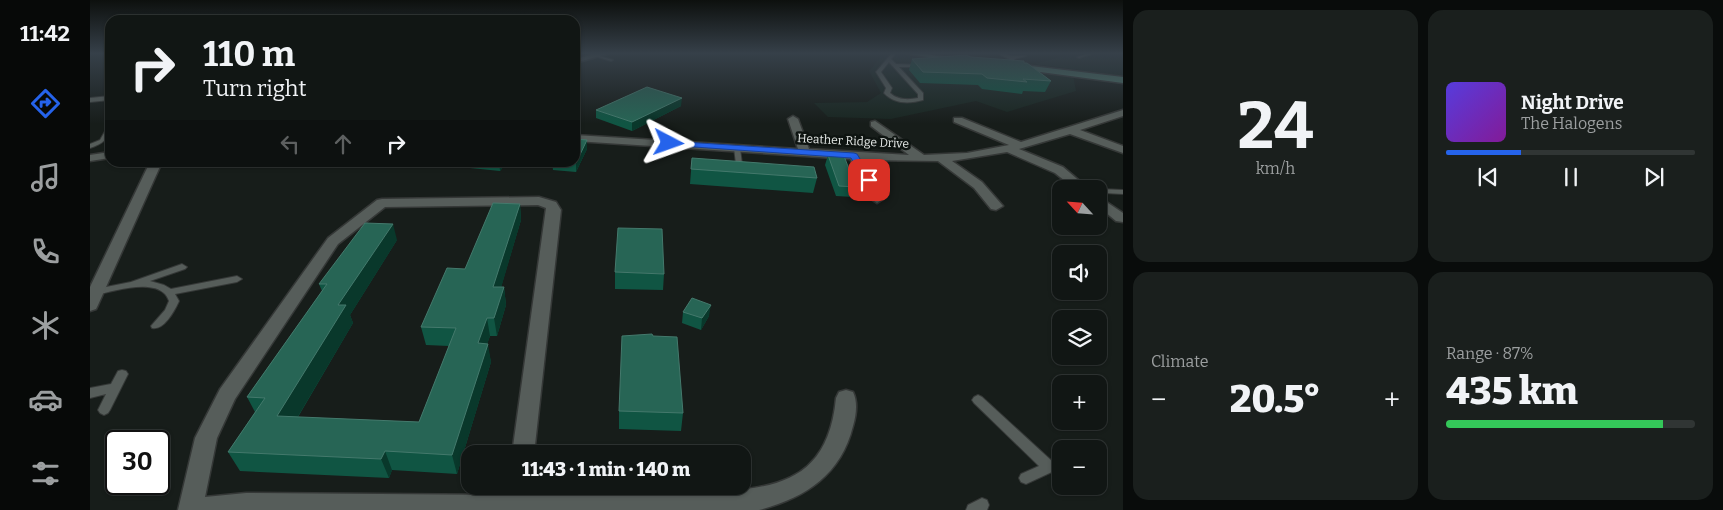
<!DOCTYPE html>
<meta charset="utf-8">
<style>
:root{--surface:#111614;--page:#1a1f1d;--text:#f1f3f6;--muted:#9c9fa0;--line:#303534;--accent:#2563eb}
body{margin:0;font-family:Bitter,serif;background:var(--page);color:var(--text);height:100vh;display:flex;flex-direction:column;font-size:19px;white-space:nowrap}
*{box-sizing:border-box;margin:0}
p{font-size:16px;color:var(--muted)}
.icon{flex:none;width:28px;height:28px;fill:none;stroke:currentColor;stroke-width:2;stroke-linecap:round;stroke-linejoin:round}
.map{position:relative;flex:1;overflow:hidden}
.panel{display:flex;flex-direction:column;gap:10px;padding:10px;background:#090c0b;width:600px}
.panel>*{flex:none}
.hud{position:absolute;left:15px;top:15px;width:475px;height:152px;border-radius:15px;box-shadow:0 1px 4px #0004,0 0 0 1px var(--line);background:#111614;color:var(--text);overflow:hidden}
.needle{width:32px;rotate:296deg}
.tools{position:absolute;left:962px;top:180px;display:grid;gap:10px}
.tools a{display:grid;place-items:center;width:55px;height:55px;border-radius:10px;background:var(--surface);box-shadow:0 1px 4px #0004,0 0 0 1px var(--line);font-size:25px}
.speed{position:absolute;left:15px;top:430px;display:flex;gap:10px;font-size:25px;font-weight:700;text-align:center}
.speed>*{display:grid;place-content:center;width:65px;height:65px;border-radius:50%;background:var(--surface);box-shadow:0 1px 4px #0004,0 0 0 1px var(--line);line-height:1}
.speed .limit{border:2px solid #111;border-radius:8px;background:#fff;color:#111}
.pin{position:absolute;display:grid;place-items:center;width:42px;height:42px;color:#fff;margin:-21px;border-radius:10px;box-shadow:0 2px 8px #0006}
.me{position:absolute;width:55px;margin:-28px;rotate:94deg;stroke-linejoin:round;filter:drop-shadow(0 0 4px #0008)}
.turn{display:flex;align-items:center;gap:18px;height:105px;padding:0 15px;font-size:22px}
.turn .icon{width:65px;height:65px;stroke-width:2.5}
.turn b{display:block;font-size:35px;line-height:42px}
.lanes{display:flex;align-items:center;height:48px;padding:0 15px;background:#0003;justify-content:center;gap:25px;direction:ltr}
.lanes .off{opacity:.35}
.big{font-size:38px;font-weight:800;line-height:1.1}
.panel .card{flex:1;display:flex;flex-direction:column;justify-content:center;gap:8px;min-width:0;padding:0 18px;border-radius:15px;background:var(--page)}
.panel .dial{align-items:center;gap:0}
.dial b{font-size:65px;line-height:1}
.song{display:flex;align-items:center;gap:15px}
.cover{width:60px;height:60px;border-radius:8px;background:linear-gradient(135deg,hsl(250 70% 55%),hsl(290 70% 35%))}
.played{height:5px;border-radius:2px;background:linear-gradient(90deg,var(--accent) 30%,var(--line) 30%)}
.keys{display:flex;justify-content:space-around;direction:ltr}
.heat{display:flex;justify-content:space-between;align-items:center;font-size:28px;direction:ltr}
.charge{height:8px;border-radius:4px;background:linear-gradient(90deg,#34c759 87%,var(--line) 0)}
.panel .tiles{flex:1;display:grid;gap:10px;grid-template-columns:repeat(2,1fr)}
.trip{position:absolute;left:371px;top:445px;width:290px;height:50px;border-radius:15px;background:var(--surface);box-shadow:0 1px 4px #0004,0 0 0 1px var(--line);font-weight:800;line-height:50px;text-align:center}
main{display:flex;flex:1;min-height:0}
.tab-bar{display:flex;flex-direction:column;width:90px;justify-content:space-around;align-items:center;background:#070908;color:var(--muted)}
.tab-bar .icon{width:35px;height:35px}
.tab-bar .on{color:var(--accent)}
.tab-bar b{font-size:22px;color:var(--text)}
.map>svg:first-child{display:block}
.built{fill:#192621}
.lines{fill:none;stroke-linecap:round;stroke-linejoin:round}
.lane-casing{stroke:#353837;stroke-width:2}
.street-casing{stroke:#353837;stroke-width:3}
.secondary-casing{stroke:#353837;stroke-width:3}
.lane{fill:#565d5a;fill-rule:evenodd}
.street{fill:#565d5a;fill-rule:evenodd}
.secondary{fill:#4f796c;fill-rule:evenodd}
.wall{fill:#105543}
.shaded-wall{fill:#09382b}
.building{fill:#276555;stroke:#44796c}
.route{fill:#2563eb;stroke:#184099}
.labels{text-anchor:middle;stroke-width:5;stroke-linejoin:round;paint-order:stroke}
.far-street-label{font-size:12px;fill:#e4e8e6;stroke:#0e1411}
</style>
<main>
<nav class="tab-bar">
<b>11:42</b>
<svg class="icon on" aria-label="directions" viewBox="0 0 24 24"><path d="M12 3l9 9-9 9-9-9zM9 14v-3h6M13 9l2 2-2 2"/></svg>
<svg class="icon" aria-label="music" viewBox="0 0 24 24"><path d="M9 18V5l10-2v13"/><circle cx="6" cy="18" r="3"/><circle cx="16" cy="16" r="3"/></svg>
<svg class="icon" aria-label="phone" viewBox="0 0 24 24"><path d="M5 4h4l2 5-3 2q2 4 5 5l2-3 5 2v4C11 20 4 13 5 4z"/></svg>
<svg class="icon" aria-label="climate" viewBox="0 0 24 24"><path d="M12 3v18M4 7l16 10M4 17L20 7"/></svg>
<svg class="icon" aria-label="car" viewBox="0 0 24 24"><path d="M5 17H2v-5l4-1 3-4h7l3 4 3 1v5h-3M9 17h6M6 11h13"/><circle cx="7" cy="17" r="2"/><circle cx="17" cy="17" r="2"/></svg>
<svg class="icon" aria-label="filters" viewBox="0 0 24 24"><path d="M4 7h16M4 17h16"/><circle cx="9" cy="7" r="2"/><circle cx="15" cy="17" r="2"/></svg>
</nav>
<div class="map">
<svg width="1033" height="510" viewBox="0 0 1033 510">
<rect width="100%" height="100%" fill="#171d1a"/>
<path class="built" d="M794 53 983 75 986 91 917 112 886 101 801 119 738 117 724 103 777 102 791 93 779 71Z
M983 53H1033V76L945 64Z"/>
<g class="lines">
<defs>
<path id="lane" d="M495 53H500L523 60 521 61Z
M802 53H806L801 59 806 64 832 65 834 66 832 67H809L833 93V100C819 104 804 104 794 93L796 88 786 72ZM799 62 828 94V98C818 100 808 100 800 93L802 88 791 72Z
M907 53C913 52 918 56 924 56 929 56 932 55 936 56L924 59 926 66 924 67 922 66 919 59Z
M1000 53H1005L989 58 987 57Z
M20 96V100L0 102V98Z
M20 125C20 139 12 144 0 148V144L10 140 18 126Z
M572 132 577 133 564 143H560V141Z
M647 146 650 148 652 164 649 166 646 164 644 148Z
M1011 189 1033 190V194L1014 193 1010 191Z
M92 264 97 267 95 269 60 281 74 285 81 289 147 276 152 279 147 282 85 294 89 301C85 310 74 331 62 328L61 326 75 310 79 301C78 299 77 296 75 294 61 279 23 291 6 295L1 292 6 289 41 282Z
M32 370 36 371 38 374 20 410 18 413 14 415 10 413 8 410 16 394 0 398V388L21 384 28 371Z
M888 395 892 397 964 463 966 467 964 471 936 484 931 482 929 478 931 474 949 466 884 403 882 400 884 397Z
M892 498 897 500 899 505 897 510H876L878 505Z"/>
<path id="street" d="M509 53H520L485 63V59Z
M1033 110V116L990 130 1033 146V153L980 134 929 149 973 167 999 189H985L965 173 917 152 862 161 892 182 913 206 906 210 901 209 884 188 848 161 772 160 792 192 793 199 787 203 781 199 780 192 760 159 485 141V135L708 149 698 119 703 116 708 119 719 149 819 155 781 126V122L785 121 834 155 877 153 919 145 864 122V118H872L931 142Z
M20 152V158L0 161V155Z
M60 162H72L8 305 6 309 0 311V287Z
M449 197 466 202 471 210 444 454H422L456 208 448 205 295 207 248 244 145 399 127 438 115 497 156 493 416 495 417 486H441L440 495C491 495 541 495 592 493 669 489 737 494 746 398L749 392 756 390 763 392C768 402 766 416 763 426 751 475 715 498 669 510H88L105 438 130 389 238 238 287 200 292 199Z
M1009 197 1033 213V222L1026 221 1009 207Z"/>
<path id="secondary" d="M814 53H831L870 60 866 62Z
M923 64 1033 77V83L920 68V64Z"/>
</defs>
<use href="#lane" class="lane-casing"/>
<use href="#street" class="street-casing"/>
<use href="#secondary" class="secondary-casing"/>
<use href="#lane" class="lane"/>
<use href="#street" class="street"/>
<use href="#secondary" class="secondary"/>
</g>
<path class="wall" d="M822 59 934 63 961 81 955 92 933 91 932 94 892 89 888 85 830 83 819 70Z
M591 106 542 131 506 118V110Z
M497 140V149L486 172 463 170 462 162H485Z
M738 155 766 187 763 197 746 196 735 165Z
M602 158 727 178 723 193 600 184Z
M359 162H417L410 171 360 166Z
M430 204 431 220 411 287H414L416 305 407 336H400L397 344 401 362 367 474 302 470 299 478 150 471 138 452 165 412 157 397 232 291 229 284 307 240 260 315 263 323 208 417 329 422 359 346 336 345 331 327 375 269Z
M525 272 574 274 573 290 525 289Z
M593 312 619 316 611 330 592 323Z
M563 336 593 413 591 431 529 429V411Z"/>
<path class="shaded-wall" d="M592 98 591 106 542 131V122Z
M497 140V149L486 172V163Z
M409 162H417L410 171Z
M430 204 431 220 406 305 403 287Z
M303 224 307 240 260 315 263 323 197 435 187 416 248 305Z
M414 287 416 305 407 336 404 318Z
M621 305 619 316 611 330 612 318Z
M397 318 400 336 391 362 388 343Z
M398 344 401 362 367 474 362 455Z
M295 451 302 470 299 478 291 459Z"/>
<path class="building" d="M876 55 881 57 934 61V63H937L961 81 933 79 937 82 897 78 892 74 833 72 822 59Z
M557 87 592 98 542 122 506 110Z
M485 139 497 140 486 163 483 162H485Z
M738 155 754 156 766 187 749 186Z
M602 158 724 167 727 178 601 169Z
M403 203 430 204 403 287H414L404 318H397L388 343 398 344 362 455 295 451 291 459 138 452 175 398 157 397 237 284H229L275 223 303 224 248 305H256L187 416 329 422 366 328 331 327 357 268 375 269Z
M528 228 572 229 574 274 525 272Z
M602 298 621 305 612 318 593 312Z
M562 334 563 336 587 337 593 413 529 411 532 336Z"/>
<linearGradient id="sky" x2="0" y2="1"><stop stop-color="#0d100e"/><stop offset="0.43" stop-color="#364049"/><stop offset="1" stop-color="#364049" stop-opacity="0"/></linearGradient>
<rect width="1033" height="124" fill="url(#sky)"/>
<path class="route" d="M579 141 764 153 767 154 783 180 775 182 761 158 576 145 575 143Z"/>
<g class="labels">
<g class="far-street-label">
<text transform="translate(763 141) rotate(3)" y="4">Heather Ridge Drive</text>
</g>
</g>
</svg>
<div class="tools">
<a><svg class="needle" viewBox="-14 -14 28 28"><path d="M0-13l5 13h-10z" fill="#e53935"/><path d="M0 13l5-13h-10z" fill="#9c9fa0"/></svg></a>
<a><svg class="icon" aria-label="sound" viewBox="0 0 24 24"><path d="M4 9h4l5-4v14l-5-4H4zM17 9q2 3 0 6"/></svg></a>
<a><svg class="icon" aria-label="layers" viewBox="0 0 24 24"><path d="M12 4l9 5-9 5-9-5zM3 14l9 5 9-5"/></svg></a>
<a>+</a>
<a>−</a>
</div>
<div class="speed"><div class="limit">30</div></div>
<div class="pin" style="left:779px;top:180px;background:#d93025"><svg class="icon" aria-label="arrive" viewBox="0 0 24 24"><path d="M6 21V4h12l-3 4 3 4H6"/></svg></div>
<svg class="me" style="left:579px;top:143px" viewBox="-20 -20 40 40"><path d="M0-17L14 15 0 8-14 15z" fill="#2563eb" stroke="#fff" stroke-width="4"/></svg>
<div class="trip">11:43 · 1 min · 140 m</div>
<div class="hud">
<div class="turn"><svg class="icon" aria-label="right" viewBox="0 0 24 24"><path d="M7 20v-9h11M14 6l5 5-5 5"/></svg><div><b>110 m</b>Turn right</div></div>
<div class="lanes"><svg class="icon off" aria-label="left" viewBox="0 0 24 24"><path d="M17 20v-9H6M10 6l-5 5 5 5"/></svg><svg class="icon off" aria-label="ahead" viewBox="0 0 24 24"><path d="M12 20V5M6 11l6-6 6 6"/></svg><svg class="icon" aria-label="right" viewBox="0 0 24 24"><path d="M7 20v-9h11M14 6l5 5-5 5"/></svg></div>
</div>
</div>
<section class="panel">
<div class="tiles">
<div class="card dial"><b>24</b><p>km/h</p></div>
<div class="card">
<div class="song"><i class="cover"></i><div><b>Night Drive</b><p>The Halogens</p></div></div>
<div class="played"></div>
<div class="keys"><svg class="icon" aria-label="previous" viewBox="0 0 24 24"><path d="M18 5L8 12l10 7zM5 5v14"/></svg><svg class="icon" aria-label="pause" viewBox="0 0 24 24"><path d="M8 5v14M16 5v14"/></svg><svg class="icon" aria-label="next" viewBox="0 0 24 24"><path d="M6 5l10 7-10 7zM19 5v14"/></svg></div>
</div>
<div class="card"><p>Climate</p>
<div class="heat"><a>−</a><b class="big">20.5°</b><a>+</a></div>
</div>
<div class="card"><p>Range · 87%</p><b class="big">435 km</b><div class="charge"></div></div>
</div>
</section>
</main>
